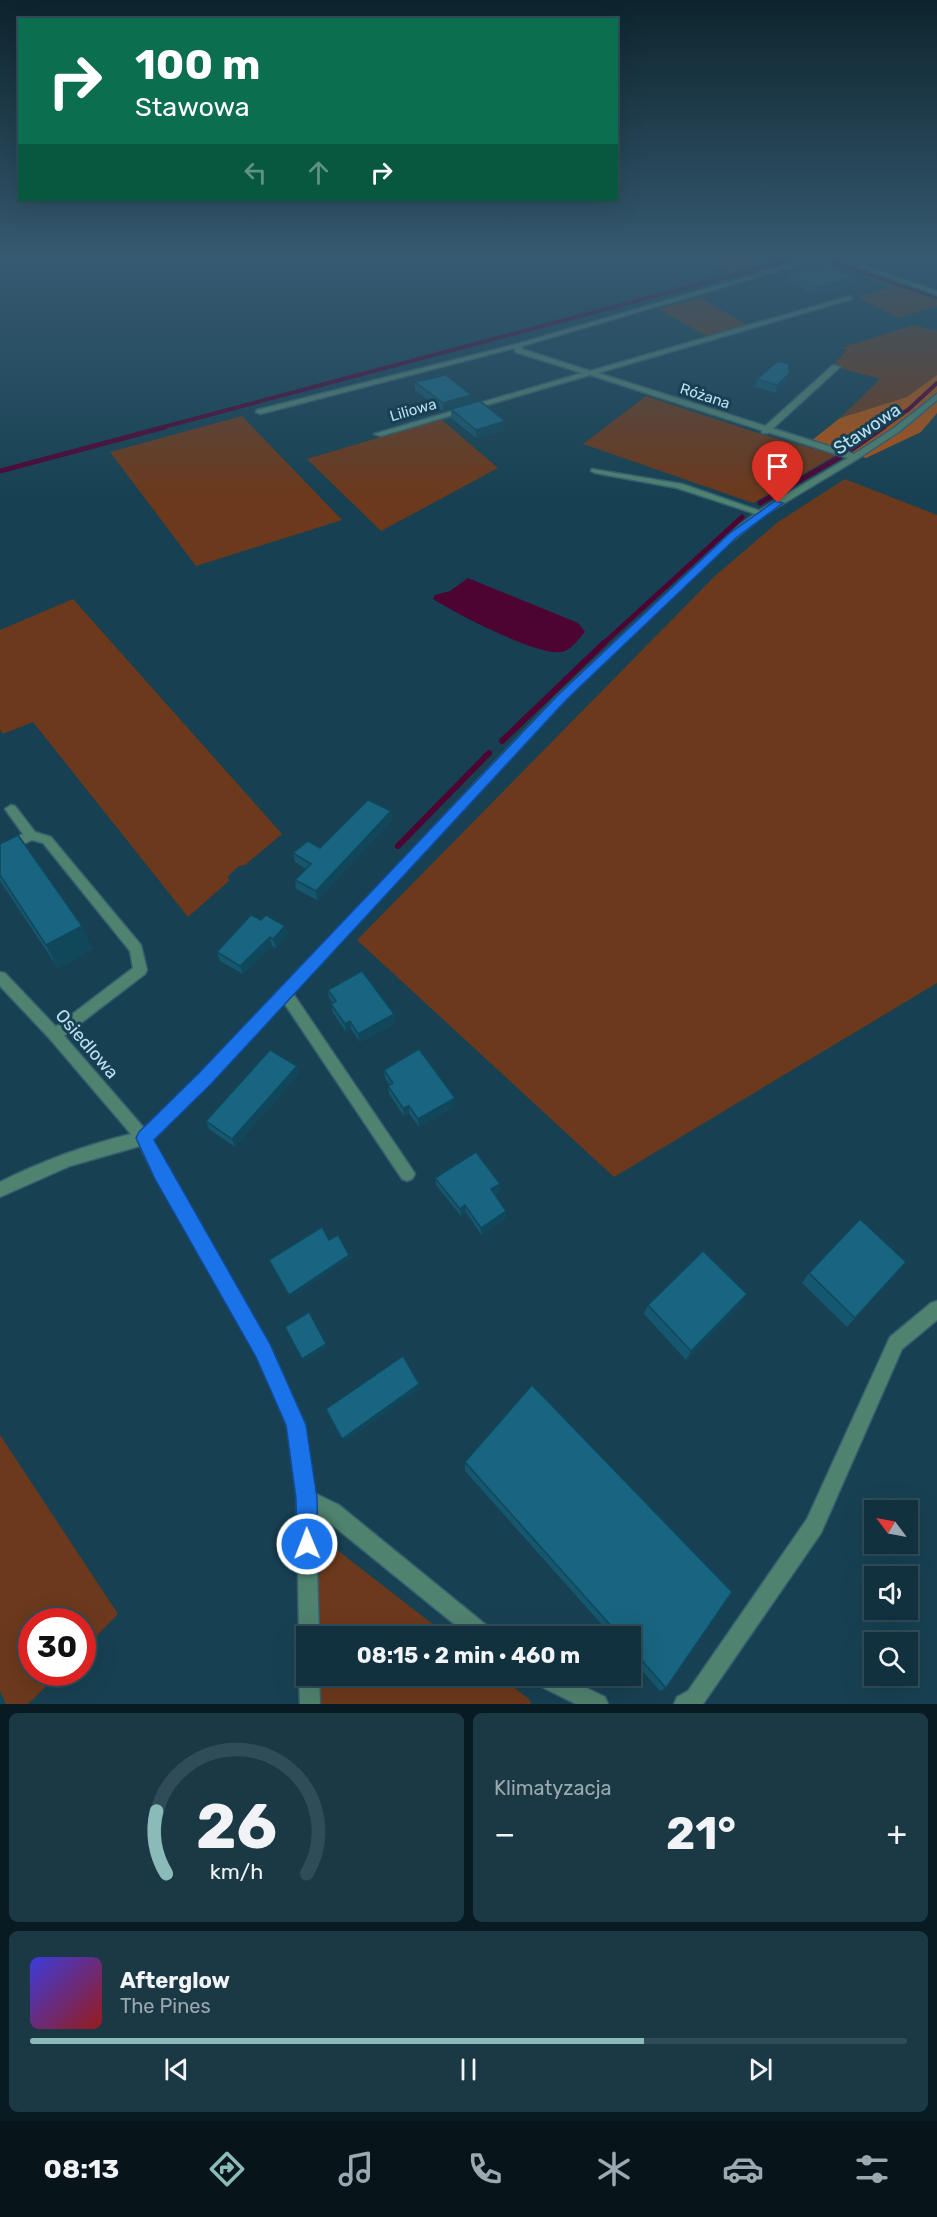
<!DOCTYPE html>
<html lang="pl">
<meta charset="utf-8">
<style>
:root{--surface:#11313e;--page:#1a3945;--text:#f1f3f6;--muted:#9ca9b0;--line:#304c58;--accent:#8bbbb9}
body{margin:0;font-family:Rubik,sans-serif;background:var(--page);color:var(--text);height:100vh;display:flex;flex-direction:column;font-size:22px;white-space:nowrap}
*{box-sizing:border-box;margin:0}
p{font-size:20px;color:var(--muted)}
.icon{flex:none;width:33px;height:33px;fill:none;stroke:currentColor;stroke-width:2;stroke-linecap:round;stroke-linejoin:round}
.map{position:relative;height:1704px;overflow:hidden}
.drawer{display:flex;flex-direction:column;gap:9px;padding:9px;background:#091b22;flex:1}
.drawer>*{flex:none}
.guide{position:absolute;left:18px;top:18px;width:600px;height:183px;border-radius:0px;box-shadow:0 6px 24px #0002,0 0 0 2px var(--line);background:#0b6e4f;color:#fff;overflow:hidden}
.needle{width:39px;rotate:302deg}
.controls{position:absolute;left:864px;top:1500px;display:grid;gap:12px}
.controls a{display:grid;place-items:center;width:54px;height:54px;border-radius:0px;background:var(--surface);box-shadow:0 6px 24px #0002,0 0 0 2px var(--line);font-size:30px}
.speed{position:absolute;left:18px;top:1608px;display:flex;gap:12px;font-size:30px;font-weight:700;text-align:center}
.speed>*{display:grid;place-content:center;width:78px;height:78px;border-radius:50%;background:var(--surface);box-shadow:0 6px 24px #0002,0 0 0 2px var(--line);line-height:1}
.speed .limit{border:9px solid #d22;background:#fff;color:#111}
.pin{position:absolute;display:grid;place-items:center;width:51px;height:51px;color:#fff;margin:-62px -26px;border-radius:50% 50% 50% 0;rotate:-45deg;box-shadow:0 0 6px #0007}
.pin .icon{rotate:45deg}
.me{position:absolute;width:66px;margin:-33px;rotate:359deg;stroke-linejoin:round;filter:drop-shadow(0 0 4px #0008)}
.turn{display:flex;align-items:center;gap:21px;height:126px;padding:0 18px;font-size:27px}
.turn .icon{width:78px;height:78px;stroke-width:2.5}
.turn b{display:block;font-size:42px;line-height:51px}
.lanes{display:flex;align-items:center;height:57px;padding:0 18px;background:#0003;justify-content:center;gap:30px;direction:ltr}
.lanes .off{opacity:.35}
.big{font-size:45px;font-weight:700;line-height:1.1}
.drawer .card{flex:1;display:flex;flex-direction:column;justify-content:center;gap:9px;min-width:0;padding:0 21px;border-radius:9px;background:var(--page)}
.drawer .dial{align-items:center;gap:0}
.dial svg{height:156px;overflow:visible;fill:none;stroke:var(--line);stroke-width:7;stroke-linecap:round;text-anchor:middle}
.dial text{fill:var(--text);stroke:none}
.song{display:flex;align-items:center;gap:18px}
.cover{width:72px;height:72px;border-radius:9px;background:linear-gradient(135deg,hsl(240 70% 55%),hsl(0 70% 35%))}
.played{height:6px;border-radius:3px;background:linear-gradient(90deg,var(--accent) 70%,var(--line) 70%)}
.keys{display:flex;justify-content:space-around;direction:ltr}
.heat{display:flex;justify-content:space-between;align-items:center;font-size:33px;direction:ltr}
.drawer .tiles{flex:1;display:grid;gap:9px;grid-template-columns:1fr 1fr}
.card:last-child{grid-column:span 2}
.trip{position:absolute;left:296px;top:1626px;width:345px;height:60px;border-radius:0px;background:var(--surface);box-shadow:0 6px 24px #0002,0 0 0 2px var(--line);font-weight:700;line-height:60px;text-align:center}
.menu{display:flex;height:96px;justify-content:space-around;align-items:center;background:#071419;color:var(--muted)}
.menu .icon{width:42px;height:42px}
.menu .selected{color:var(--accent)}
.menu b{font-size:27px;color:var(--text)}
.map>svg:first-child{display:block}
.green{fill:#6c391c}
.forest{fill:#b05211}
.water{fill:#4d0432}
.lines{fill:none;stroke-linecap:round;stroke-linejoin:round}
.stream-far2{stroke:#4d0432;stroke-width:4}
.stream-far1{stroke:#4d0432;stroke-width:5}
.stream{stroke:#4d0432;stroke-width:6}
.service-casing{stroke:#355e6f;stroke-width:3}
.minor-casing{stroke:#355e6f;stroke-width:3}
.service{fill:#4f826f;fill-rule:evenodd}
.minor{fill:#4f826f;fill-rule:evenodd}
.wall{fill:#15576f}
.shaded-wall{fill:#11475a}
.building{fill:#186581;stroke:#11475a;stroke-width:1.5}
.route{fill:#1a73e8;stroke:#114b97;stroke-width:1.5}
.labels{text-anchor:middle;stroke-width:6;stroke-linejoin:round;paint-order:stroke}
.far-street-label{font-size:15px;fill:#bbe0f2;stroke:#174152}
.street-label{font-size:18px;fill:#bbe0f2;stroke:#174152}
</style>
<div class="map">
<svg width="937" height="1704" viewBox="0 0 937 1704">
<rect width="100%" height="100%" fill="#174152"/>
<path class="green" d="M722 257H742L758 265 787 257H811L761 273 748 269 728 274 713 264Z
M831 259 937 295V306L899 318 857 297 892 287 826 261Z
M700 298 747 325 706 336 659 309Z
M914 325 937 331V375L907 397 840 418 880 379 832 366 847 350 840 348Z
M646 396 761 434 836 455 753 503 583 444Z
M242 416 342 520 196 566 110 452Z
M441 419 498 468 381 531 307 459Z
M845 479 937 515V983L614 1177 357 940 715 576 778 522Z
M73 599 282 834 245 865 239 866 228 876 229 881 188 917 33 722 3 734 0 729V630Z
M0 1435 118 1614 83 1650 82 1622H32V1672L60 1673 28 1704H0Z
M319 1536 448 1636H319Z
M318 1676H499L529 1699 531 1704H318Z"/>
<path class="forest" d="M937 375V413L921 432 866 458 811 441 840 418 907 397Z"/>
<path class="water" d="M468 578 578 623 585 632C578 639 571 651 561 652 537 656 455 613 433 599L435 595 450 591Z"/>
<g class="lines">
<path class="stream-far2" d="M832 262 937 297
M160 428 801 257
M882 428 909 409 937 383"/>
<path class="stream-far1" d="M851 450 884 427
M0 471 165 427
M760 503 840 457
M603 644 742 517"/>
<path class="stream" d="M502 741 604 643
M398 846 489 753"/>
<defs>
<path id="service" d="M833 365 840 367 768 433H762V429Z
M592 469 682 484 766 513 759 515 677 488 595 473 591 471Z
M11 805 15 806 35 832 51 837 141 945 147 970 145 974 60 1039 55 1041 50 1039 48 1035 50 1031 133 968 130 951 43 843 32 840 0 855V845L23 834 5 809Z
M285 987 290 989 412 1169 415 1174 412 1179 407 1181 402 1179 280 997 278 993 280 989Z
M937 1301V1320L902 1349 821 1533 703 1704H674L677 1697 688 1691 807 1519 890 1337 931 1303Z
M306 1489 339 1505 491 1629 494 1636H469L325 1519 300 1504 297 1498 300 1492Z
M531 1676H562L605 1697 608 1704H576L534 1683Z"/>
<path id="minor" d="M815 257H826L522 346V349L590 371 850 296 852 297V299L598 373 854 454 894 428 937 394V400L900 431 856 460 766 514 727 545 566 699 210 1083 152 1140 166 1168 269 1344 305 1425 315 1498 319 1636H306V1645L302 1643 299 1636 297 1498 287 1425 257 1356 156 1178 140 1146 70 1166 0 1197V1182C42 1161 86 1145 131 1134L50 1039 0 986V972L5 973 60 1031 144 1128 200 1075 558 695 740 525 760 510 848 458 590 375 381 436 374 434 582 373 515 352V348L260 414 256 412 257 410 517 344Z
M830 257H840L937 291V295Z
M306 1667V1676H319L320 1704H300L299 1676 302 1669Z"/>
</defs>
<use href="#service" class="service-casing"/>
<use href="#minor" class="minor-casing"/>
<use href="#service" class="service"/>
<use href="#minor" class="minor"/>
</g>
<path class="wall" d="M922 257H937V261L922 259Z
M790 274 855 277 853 284 815 295 789 282Z
M757 379 787 383 776 393 756 387Z
M415 382 471 395V403L443 411 415 390Z
M451 409 505 430 476 438 451 418Z
M391 811 392 820 317 900 296 889 295 880 306 869 295 862 293 853 320 848Z
M0 844 93 949 58 968 0 881Z
M261 920 285 926 287 935 276 948 272 946 243 974 220 961 217 952Z
M328 990 395 1023 360 1042 351 1029 346 1032 333 1013 331 1004 333 1003 329 998Z
M297 1066 298 1074 235 1147 209 1129 206 1121Z
M384 1070 455 1098V1106L419 1127 409 1113 404 1116 389 1094 388 1086 390 1085 385 1078Z
M435 1178 499 1191 495 1194 506 1211V1218L481 1235 466 1212 461 1216 436 1185Z
M906 1262 847 1327 802 1283 809 1273Z
M741 1304 686 1360 644 1314 648 1305Z
M532 1385 732 1592 666 1688 660 1691 630 1657V1636H612L465 1471V1462Z"/>
<path class="shaded-wall" d="M855 277 853 284 815 295 817 287Z
M789 374 787 383 776 393 777 385Z
M471 395V403L443 411V403Z
M505 421V430L476 438V430Z
M391 811 392 820 317 900 316 891Z
M82 926 93 949 58 968 46 945Z
M285 926 287 935 276 948 273 939Z
M270 937 272 946 243 974 240 966Z
M394 1014 395 1023 360 1042 358 1034Z
M350 1021 351 1029 346 1032 345 1024Z
M297 1066 298 1074 235 1147 232 1139Z
M455 1098V1106L419 1127 418 1119Z
M409 1106V1113L404 1116 403 1108Z
M500 1184 499 1191 491 1196V1189Z
M465 1205 466 1212 461 1216 460 1209Z
M506 1211V1218L481 1235V1228Z
M349 1255 350 1258 290 1298 289 1295Z
M747 1294 741 1304 686 1360 691 1351Z
M326 1344 327 1347 303 1362 302 1359Z
M419 1384 420 1389 343 1443 342 1439Z
M0 1691 6 1704H0Z"/>
<path class="building" d="M829 264 855 277 817 287 790 274Z
M778 361 789 364V374L777 385 757 379Z
M446 375 471 395 443 403 415 382Z
M480 401 505 421 476 430 451 409Z
M368 800 391 811 316 891 295 880 311 864 293 853 308 841 320 848Z
M18 835 82 926 46 945 0 875V844Z
M251 915 261 920 266 915 285 926 273 939 270 937 240 966 217 952Z
M362 971 394 1014 358 1034 350 1021 345 1024 331 1004 336 1001 328 990Z
M419 1049 455 1098 418 1119 409 1106 403 1108 388 1086 393 1083 384 1070Z
M270 1050 297 1066 232 1139 206 1121Z
M476 1152 500 1184 491 1189 506 1211 481 1228 465 1205 460 1209 435 1178Z
M860 1219 906 1262 855 1318 809 1273Z
M322 1227 329 1240 338 1235 349 1255 289 1295 269 1260Z
M703 1251 747 1294 691 1351 648 1305Z
M309 1312 326 1344 302 1359 285 1327Z
M403 1356 419 1384 342 1439 326 1409Z
M532 1385 732 1592 666 1688 630 1647V1636H620L465 1462Z"/>
<linearGradient id="sky" x2="0" y2="1"><stop stop-color="#0d242d"/><stop offset="0.52" stop-color="#365a71"/><stop offset="1" stop-color="#365a71" stop-opacity="0"/></linearGradient>
<rect width="937" height="496" fill="url(#sky)"/>
<path class="route" d="M775 501 783 503 737 537 566 700 211 1084 154 1140 270 1344 306 1425 317 1498 318 1544 315 1551 307 1555 300 1551 297 1544 296 1498 286 1425 256 1357 155 1179 136 1138 139 1132 199 1073 558 695 730 533Z"/>
<g class="labels">
<g class="far-street-label">
<text transform="translate(705 396) rotate(18)" y="5">Różana</text>
<text transform="translate(413 410) rotate(-16)" y="5">Liliowa</text>
</g>
<g class="street-label">
<text transform="translate(867 429) rotate(-34)" y="6">Stawowa</text>
<text transform="translate(87 1044) rotate(49)" y="6">Osiedlowa</text>
</g>
</g>
</svg>
<div class="controls">
<a><svg class="needle" viewBox="-14 -14 28 28"><path d="M0-13l5 13h-10z" fill="#e53935"/><path d="M0 13l5-13h-10z" fill="#9ca9b0"/></svg></a>
<a><svg class="icon" aria-label="sound" viewBox="0 0 24 24"><path d="M4 9h4l5-4v14l-5-4H4zM17 9q2 3 0 6"/></svg></a>
<a><svg class="icon" aria-label="search" viewBox="0 0 24 24"><circle cx="10" cy="10" r="6"/><path d="M15 15l6 6"/></svg></a>
</div>
<div class="speed"><div class="limit">30</div></div>
<div class="pin" style="left:778px;top:503px;background:#d93025"><svg class="icon" aria-label="arrive" viewBox="0 0 24 24"><path d="M6 21V4h12l-3 4 3 4H6"/></svg></div>
<svg class="me" style="left:307px;top:1544px" viewBox="-20 -20 40 40"><circle r="17" fill="#1a73e8" stroke="#fff" stroke-width="3"/><path d="M0-11L8 9 0 5-8 9z" fill="#fff"/></svg>
<div class="trip">08:15 · 2 min · 460 m</div>
<div class="guide">
<div class="turn"><svg class="icon" aria-label="right" viewBox="0 0 24 24"><path d="M7 20v-9h11M14 6l5 5-5 5"/></svg><div><b>100 m</b>Stawowa</div></div>
<div class="lanes"><svg class="icon off" aria-label="left" viewBox="0 0 24 24"><path d="M17 20v-9H6M10 6l-5 5 5 5"/></svg><svg class="icon off" aria-label="ahead" viewBox="0 0 24 24"><path d="M12 20V5M6 11l6-6 6 6"/></svg><svg class="icon" aria-label="right" viewBox="0 0 24 24"><path d="M7 20v-9h11M14 6l5 5-5 5"/></svg></div>
</div>
</div>
<section class="drawer">
<div class="tiles">
<div class="card dial"><svg viewBox="0 0 100 80">
<path d="M14 69A42 42 0 1 1 86 69"/>
<path d="M14 69A42 42 0 0 1 9 37" stroke="#8bbbb9"/>
<text x="50" y="56" font-size="32" font-weight="700">26</text>
<text x="50" y="72" font-size="11">km/h</text>
</svg></div>
<div class="card"><p>Klimatyzacja</p>
<div class="heat"><a>−</a><b class="big">21°</b><a>+</a></div>
</div>
<div class="card">
<div class="song"><i class="cover"></i><div><b>Afterglow</b><p>The Pines</p></div></div>
<div class="played"></div>
<div class="keys"><svg class="icon" aria-label="previous" viewBox="0 0 24 24"><path d="M18 5L8 12l10 7zM5 5v14"/></svg><svg class="icon" aria-label="pause" viewBox="0 0 24 24"><path d="M8 5v14M16 5v14"/></svg><svg class="icon" aria-label="next" viewBox="0 0 24 24"><path d="M6 5l10 7-10 7zM19 5v14"/></svg></div>
</div>
</div>
</section>
<nav class="menu">
<b>08:13</b>
<svg class="icon selected" aria-label="directions" viewBox="0 0 24 24"><path d="M12 3l9 9-9 9-9-9zM9 14v-3h6M13 9l2 2-2 2"/></svg>
<svg class="icon" aria-label="music" viewBox="0 0 24 24"><path d="M9 18V5l10-2v13"/><circle cx="6" cy="18" r="3"/><circle cx="16" cy="16" r="3"/></svg>
<svg class="icon" aria-label="phone" viewBox="0 0 24 24"><path d="M5 4h4l2 5-3 2q2 4 5 5l2-3 5 2v4C11 20 4 13 5 4z"/></svg>
<svg class="icon" aria-label="climate" viewBox="0 0 24 24"><path d="M12 3v18M4 7l16 10M4 17L20 7"/></svg>
<svg class="icon" aria-label="car" viewBox="0 0 24 24"><path d="M5 17H2v-5l4-1 3-4h7l3 4 3 1v5h-3M9 17h6M6 11h13"/><circle cx="7" cy="17" r="2"/><circle cx="17" cy="17" r="2"/></svg>
<svg class="icon" aria-label="filters" viewBox="0 0 24 24"><path d="M4 7h16M4 17h16"/><circle cx="9" cy="7" r="2"/><circle cx="15" cy="17" r="2"/></svg>
</nav>
